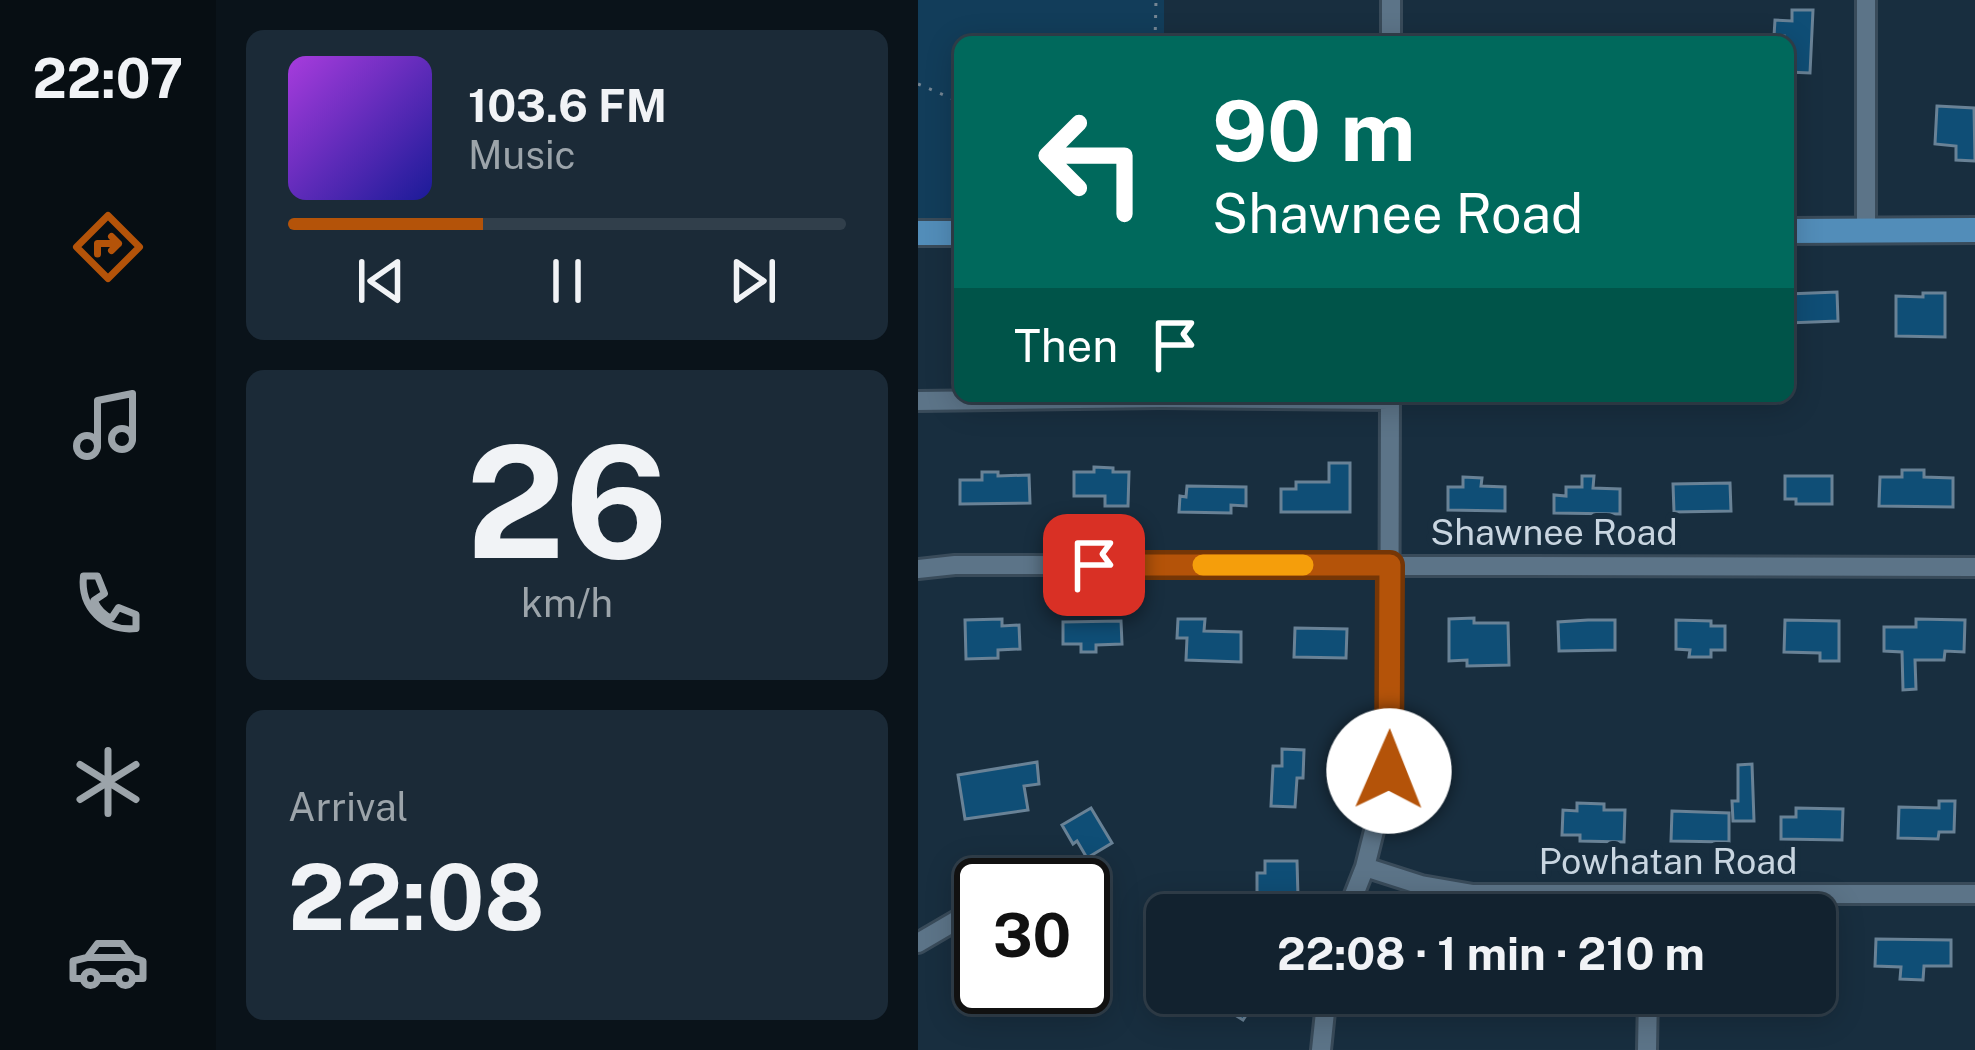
<!DOCTYPE html>
<meta charset="utf-8">
<style>
:root{--surface:#12222f;--page:#1b2a37;--text:#f1f3f6;--muted:#9ca4aa;--line:#313f4b;--accent:#b45309}
body{margin:0;font-family:"Public Sans",sans-serif;background:var(--page);color:var(--text);height:100vh;display:flex;flex-direction:column;font-size:45px;white-space:nowrap}
*{box-sizing:border-box;margin:0}
p{font-size:39px;color:var(--muted)}
.icon{flex:none;width:66px;height:66px;fill:none;stroke:currentColor;stroke-width:2;stroke-linecap:round;stroke-linejoin:round}
.map{position:relative;flex:1;overflow:hidden}
.side{display:flex;flex-direction:column;gap:30px;padding:30px;background:#0a131a;width:702px}
.side>*{flex:none}
.hud{position:absolute;left:36px;top:36px;width:840px;height:366px;border-radius:18px;box-shadow:0 6px 30px #0003,0 0 0 3px var(--line);background:#00695c;color:#fff;overflow:hidden}
.speed{position:absolute;left:36px;top:858px;display:flex;gap:24px;font-size:60px;font-weight:700;text-align:center}
.speed>*{display:grid;place-content:center;width:156px;height:156px;border-radius:50%;background:var(--surface);box-shadow:0 6px 30px #0003,0 0 0 3px var(--line);line-height:1}
.speed .limit{border:6px solid #111;border-radius:18px;background:#fff;color:#111}
.pin{position:absolute;display:grid;place-items:center;width:102px;height:102px;color:#fff;margin:-51px;border-radius:24px;box-shadow:0 6px 18px #0006}
.me{position:absolute;width:132px;margin:-66px;rotate:1deg;stroke-linejoin:round;filter:drop-shadow(0 0 9px #0008)}
.turn{display:flex;align-items:center;gap:42px;height:252px;padding:0 60px;font-size:54px}
.turn .icon{width:156px;height:156px;stroke-width:2.5}
.turn b{display:block;font-size:84px;line-height:102px}
.then{display:flex;align-items:center;height:114px;padding:0 60px;background:#0003;gap:24px;font-size:45px}
.big{font-size:90px;font-weight:700;line-height:1.1}
.side .widget{flex:1;display:flex;flex-direction:column;justify-content:center;gap:18px;min-width:0;padding:0 42px;border-radius:18px;background:var(--page)}
.side .dial{align-items:center;gap:0}
.dial b{font-size:156px;line-height:1}
.song{display:flex;align-items:center;gap:36px}
.cover{width:144px;height:144px;border-radius:18px;background:linear-gradient(135deg,hsl(280 70% 55%),hsl(240 70% 35%))}
.played{height:12px;border-radius:6px;background:linear-gradient(90deg,var(--accent) 35%,var(--line) 35%)}
.keys{display:flex;justify-content:space-around;direction:ltr}
.trip{position:absolute;left:228px;top:894px;width:690px;height:120px;border-radius:18px;background:var(--surface);box-shadow:0 6px 30px #0003,0 0 0 3px var(--line);font-weight:700;line-height:120px;text-align:center}
main{display:flex;flex:1;min-height:0}
.tabs{display:flex;flex-direction:column;width:216px;justify-content:space-around;align-items:center;background:#070e13;color:var(--muted)}
.tabs .icon{width:84px;height:84px}
.tabs .selected{color:var(--accent)}
.tabs b{font-size:54px;color:var(--text)}
.map>svg:first-child{display:block}
.green{fill:#123d5a}
.building{fill:#0f4e76;stroke:#698296;stroke-width:3}
.lines{fill:none;stroke-linecap:round;stroke-linejoin:round}
.minor-casing{stroke:#394b5a;stroke-width:24}
.major-casing{stroke:#394b5a;stroke-width:30}
.path{stroke:#748593;stroke-width:3;stroke-dasharray:3 9;stroke-linecap:butt}
.minor{stroke:#5c7488;stroke-width:18}
.major{stroke:#528db9;stroke-width:24}
.route-casing{stroke:#753606;stroke-width:30}
.route{stroke:#b45309;stroke-width:21}
.slow{stroke:#f59e0b;stroke-width:21}
.labels{text-anchor:middle;stroke-width:12;stroke-linejoin:round;paint-order:stroke}
.street-label{font-size:36px;fill:#c8d5e0;stroke:#182e3f}
</style>
<main>
<nav class="tabs">
<b>22:07</b>
<svg class="icon selected" aria-label="directions" viewBox="0 0 24 24"><path d="M12 3l9 9-9 9-9-9zM9 14v-3h6M13 9l2 2-2 2"/></svg>
<svg class="icon" aria-label="music" viewBox="0 0 24 24"><path d="M9 18V5l10-2v13"/><circle cx="6" cy="18" r="3"/><circle cx="16" cy="16" r="3"/></svg>
<svg class="icon" aria-label="phone" viewBox="0 0 24 24"><path d="M5 4h4l2 5-3 2q2 4 5 5l2-3 5 2v4C11 20 4 13 5 4z"/></svg>
<svg class="icon" aria-label="climate" viewBox="0 0 24 24"><path d="M12 3v18M4 7l16 10M4 17L20 7"/></svg>
<svg class="icon" aria-label="car" viewBox="0 0 24 24"><path d="M5 17H2v-5l4-1 3-4h7l3 4 3 1v5h-3M9 17h6M6 11h13"/><circle cx="7" cy="17" r="2"/><circle cx="17" cy="17" r="2"/></svg>
</nav>
<section class="side">
<div class="widget">
<div class="song"><i class="cover"></i><div><b>103.6 FM</b><p>Music</p></div></div>
<div class="played"></div>
<div class="keys"><svg class="icon" aria-label="previous" viewBox="0 0 24 24"><path d="M18 5L8 12l10 7zM5 5v14"/></svg><svg class="icon" aria-label="pause" viewBox="0 0 24 24"><path d="M8 5v14M16 5v14"/></svg><svg class="icon" aria-label="next" viewBox="0 0 24 24"><path d="M6 5l10 7-10 7zM19 5v14"/></svg></div>
</div>
<div class="widget dial"><b>26</b><p>km/h</p></div>
<div class="widget"><p>Arrival</p><b class="big">22:08</b></div>
</section>
<div class="map">
<svg width="1057" height="1050" viewBox="0 0 1057 1050">
<rect width="100%" height="100%" fill="#182e3f"/>
<path class="green" d="M0 0H246V42H42V220H0Z"/>
<path class="building" d="M874 10H895L892 73 870 72V42H865L866 36H856L857 20 874 21Z
M1019 106 1056 108 1057 161 1038 160V146L1017 144Z
M919 292 920 321 870 323V294Z
M1005 293H1027V337L978 336V296L1005 297Z
M411 463H432V512H363V489H378V482H411Z
M176 467 195 468V472H211L210 506H187V496H156V472H176Z
M984 470H1006V477L1035 478V507L961 506 962 477H984Z
M64 472H80V476L111 475 112 503 42 504V480H64Z
M664 476H676L675 488 702 489V514L636 513V495L648 496V487H664Z
M867 476H914V504H878V499H867Z
M545 477 564 478 563 486 587 487V511L530 510V487H545Z
M812 483 813 511 756 512 755 484Z
M269 486 328 487V506L313 505V513L261 512 262 496 268 497Z
M556 618V623H590L591 665 549 666V660L531 661V619Z
M84 619V626L101 625 102 649 80 650V658L48 659 47 620Z
M260 619H287L286 631 323 632V662L268 660 269 638H259Z
M998 619 1047 620 1046 652 1027 651 1026 660H997L998 689 985 690 984 652 966 651V627H998Z
M670 620H697V650L641 651 640 622Z
M758 620 793 621V626H807V650H793V657H771L772 650 758 649Z
M867 620 921 621V661H902V653L866 652Z
M203 621 204 644 178 645V652H163V644H145V622Z
M377 628 429 629 428 658 376 657Z
M364 749 386 750 385 778H379L377 807 353 806 355 766H364Z
M119 762 121 784 106 786 110 810 47 819 40 775Z
M834 764 836 821H815L814 801H820V765Z
M1021 801H1037L1036 832H1021L1020 839 980 838 981 807 1021 808Z
M659 803 686 804V810H707L706 842 662 841V835H644L645 810 659 811Z
M173 808 194 843 169 858 159 841 155 844 144 825Z
M878 808 925 809 924 840 863 839V817H878Z
M754 811 811 813V842L753 841Z
M347 861H379L380 897H372V911L347 912 346 898H339V873H347Z
M958 939 1033 940V966H1006L1005 980 982 979 983 967 957 966Z
M282 993H332L329 998 336 1003 325 1020Z"/>
<g class="lines">
<defs>
<path id="minor" d="M473 0V42
M948 0V231
M0 401 243 398 472 400
M0 569 37 565 1057 567
M447 867 503 885 555 894H1057
M428 915 447 867 471 771 472 396
M0 943 63 906
M403 1050 409 993
M729 1050 730 993"/>
<path id="major" d="M870 231 1057 230
M0 233H42"/>
</defs>
<use href="#minor" class="minor-casing"/>
<use href="#major" class="major-casing"/>
<path class="path" d="M237 42 238 0
M0 84 42 102"/>
<use href="#minor" class="minor"/>
<use href="#major" class="major"/>
</g>
<g class="lines">
<defs>
<path id="route" d="M176 565H472L471 771"/>
</defs>
<use href="#route" class="route-casing"/>
<use href="#route" class="route"/>
<path class="slow" d="M285 565H385"/>
</g>
<g class="labels">
<g class="street-label">
<text x="636" y="545">Shawnee Road</text>
<text x="750" y="874">Powhatan Road</text>
</g>
</g>
</svg>
<div class="speed"><div class="limit">30</div></div>
<div class="pin" style="left:176px;top:565px;background:#d93025"><svg class="icon" aria-label="arrive" viewBox="0 0 24 24"><path d="M6 21V4h12l-3 4 3 4H6"/></svg></div>
<svg class="me" style="left:471px;top:771px" viewBox="-20 -20 40 40"><circle r="19" fill="#fff"/><path d="M0-13L10 11 0 6-10 11z" fill="#b45309"/></svg>
<div class="trip">22:08 · 1 min · 210 m</div>
<div class="hud">
<div class="turn"><svg class="icon" aria-label="left" viewBox="0 0 24 24"><path d="M17 20v-9H6M10 6l-5 5 5 5"/></svg><div><b>90 m</b>Shawnee Road</div></div>
<div class="then">Then<svg class="icon" aria-label="arrive" viewBox="0 0 24 24"><path d="M6 21V4h12l-3 4 3 4H6"/></svg></div>
</div>
</div>
</main>
